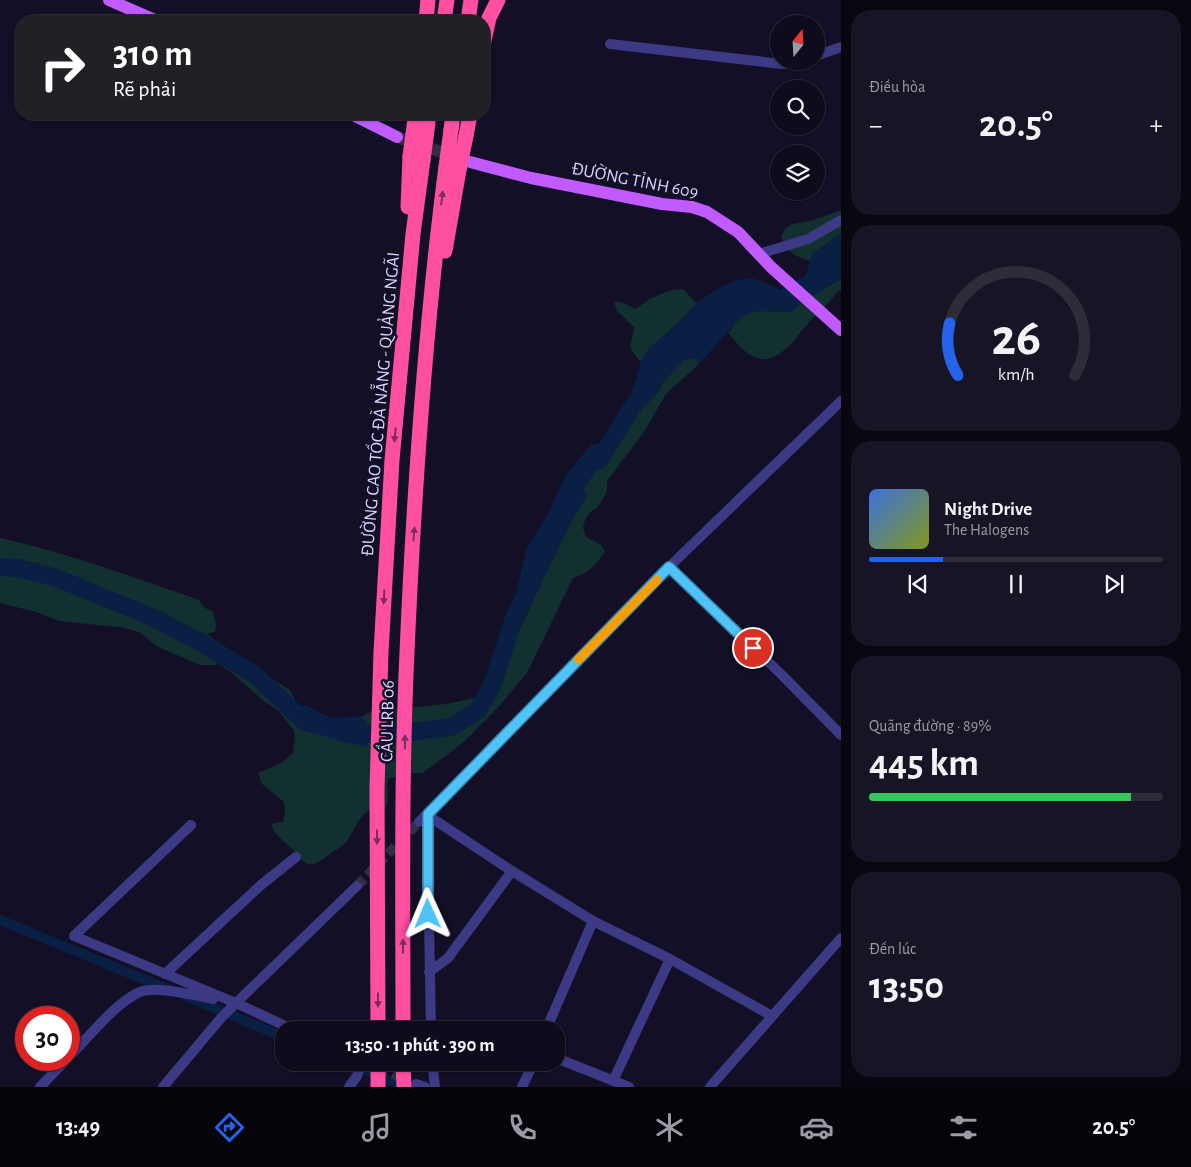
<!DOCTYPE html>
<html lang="vi">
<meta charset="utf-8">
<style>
:root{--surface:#0e0b1c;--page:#171425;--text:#f1f3f6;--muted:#9b9ba3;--line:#2e2b3b;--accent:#2563eb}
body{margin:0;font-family:"Alegreya Sans",sans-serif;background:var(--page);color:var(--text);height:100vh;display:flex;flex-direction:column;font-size:19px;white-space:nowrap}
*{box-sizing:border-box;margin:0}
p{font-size:16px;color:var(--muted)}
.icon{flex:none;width:28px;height:28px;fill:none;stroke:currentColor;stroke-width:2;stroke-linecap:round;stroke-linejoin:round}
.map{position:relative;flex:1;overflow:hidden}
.drawer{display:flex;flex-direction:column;gap:10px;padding:10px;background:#08060f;width:350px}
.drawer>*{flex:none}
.top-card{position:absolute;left:15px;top:15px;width:475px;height:105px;border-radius:20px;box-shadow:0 1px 4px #0004,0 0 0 1px var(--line);background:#202124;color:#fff;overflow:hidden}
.needle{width:32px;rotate:18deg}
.controls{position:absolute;left:770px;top:15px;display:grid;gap:10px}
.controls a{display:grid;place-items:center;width:55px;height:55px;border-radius:50%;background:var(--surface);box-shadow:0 1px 4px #0004,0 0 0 1px var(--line);font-size:25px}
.speed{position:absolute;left:15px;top:1006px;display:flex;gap:10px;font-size:25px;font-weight:700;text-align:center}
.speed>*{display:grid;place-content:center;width:65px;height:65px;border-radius:50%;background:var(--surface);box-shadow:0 1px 4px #0004,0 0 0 1px var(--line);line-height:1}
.speed .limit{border:8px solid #d22;background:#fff;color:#111}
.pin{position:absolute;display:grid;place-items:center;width:42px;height:42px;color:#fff;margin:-21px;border:2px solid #fff;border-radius:50%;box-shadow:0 1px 5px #0007}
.me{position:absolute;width:55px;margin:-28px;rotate:359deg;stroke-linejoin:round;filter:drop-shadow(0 0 4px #0008)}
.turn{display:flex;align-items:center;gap:18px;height:105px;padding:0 15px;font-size:22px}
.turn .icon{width:65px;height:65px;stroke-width:2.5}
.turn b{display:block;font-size:35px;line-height:42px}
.big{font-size:38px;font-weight:700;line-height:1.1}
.drawer .widget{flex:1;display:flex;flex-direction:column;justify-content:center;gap:8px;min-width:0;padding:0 18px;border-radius:20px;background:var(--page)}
.drawer .dial{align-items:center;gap:0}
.dial svg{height:130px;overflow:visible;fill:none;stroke:var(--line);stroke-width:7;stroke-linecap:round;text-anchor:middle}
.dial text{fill:var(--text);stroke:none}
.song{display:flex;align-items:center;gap:15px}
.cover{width:60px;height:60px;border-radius:8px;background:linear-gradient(135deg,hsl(220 70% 55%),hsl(70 70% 35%))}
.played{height:5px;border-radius:2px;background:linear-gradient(90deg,var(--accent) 25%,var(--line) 25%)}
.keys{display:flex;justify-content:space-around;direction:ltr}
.heat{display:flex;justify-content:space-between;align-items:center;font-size:28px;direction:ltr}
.charge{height:8px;border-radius:4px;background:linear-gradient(90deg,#34c759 89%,var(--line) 0)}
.trip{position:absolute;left:275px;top:1021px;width:290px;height:50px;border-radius:20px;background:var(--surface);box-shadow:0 1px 4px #0004,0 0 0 1px var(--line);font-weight:700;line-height:50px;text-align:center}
.tabs{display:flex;height:80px;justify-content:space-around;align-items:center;background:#06040b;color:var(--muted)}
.tabs .icon{width:35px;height:35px}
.tabs .selected{color:var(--accent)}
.tabs b{font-size:22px;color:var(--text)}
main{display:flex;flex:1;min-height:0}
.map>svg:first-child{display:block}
.green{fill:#12302f}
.water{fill:#0a1f44}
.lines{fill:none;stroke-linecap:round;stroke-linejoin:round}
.canal{stroke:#0a1f44;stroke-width:10}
.river{stroke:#0a1f44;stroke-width:18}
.minor-tunnel{stroke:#312d47;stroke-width:10;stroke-dasharray:10 5;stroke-linecap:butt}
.major-tunnel{stroke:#312d47;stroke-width:12;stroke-dasharray:12 6;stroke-linecap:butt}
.minor{stroke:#3d3a85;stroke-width:10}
.major{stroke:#c25bff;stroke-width:12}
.highway{stroke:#ff4fa3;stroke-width:15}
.highway-bridge{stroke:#ff4fa3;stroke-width:15}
.oneway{fill:#7d2c5e}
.route-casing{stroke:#337fa1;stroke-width:12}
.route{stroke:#4fc3f7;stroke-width:9}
.slow{stroke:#f59e0b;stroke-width:9}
.labels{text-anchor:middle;stroke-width:5;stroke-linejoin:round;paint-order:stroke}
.street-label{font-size:18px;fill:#d9d4ff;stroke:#130f26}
</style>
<main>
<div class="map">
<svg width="841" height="1087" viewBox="0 0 841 1087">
<rect width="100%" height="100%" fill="#130f26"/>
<path class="green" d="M841 210V234L813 253 810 261C795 256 785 252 781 236L786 228 792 224 811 221Z
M841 279V290C835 292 833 299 828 303 821 311 812 318 806 326 801 330 798 336 794 341 766 371 751 361 728 333 733 327 738 318 744 315 762 304 785 321 799 304Z
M683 289 696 303C680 325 655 339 641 362 625 346 632 345 634 327L617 311 614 302H621L636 309 649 299 671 290Z
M690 358 698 359 699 364 666 394 644 432 607 481V492L597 508 590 512 585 520 583 528 586 537 601 545 605 551C597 564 588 574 573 578L527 673 501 704 464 742 423 773H412L389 778C384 789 393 802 383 810 361 804 357 829 346 842 342 847 335 850 330 854 311 868 309 869 293 850 284 840 275 837 271 824L283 822 285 814 284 802 262 784 258 773 281 763 293 753 295 737 294 731 278 710 266 703 232 673 217 663 215 665H200L156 646 141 633 126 628 59 621 36 612 0 603V538C68 553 133 577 199 600L205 608 213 612 216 625 215 632 207 634 251 666 290 690 296 701C285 728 334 739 352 743L367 722 360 717 373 711 446 704 475 698 492 686 489 699 513 643 540 586 552 533 643 403 684 360Z"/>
<path class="water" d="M841 234V279L799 304 795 310 788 312 759 311 743 315 699 364 698 359 690 358 684 360 643 403H635L630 398 641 362 648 349 688 314 696 303 724 285 737 280 751 278 764 282 780 290 805 276 813 253Z
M612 440 617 441 552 533 540 586 532 603 519 608 515 603 517 590 527 547 548 514 566 474 591 445Z
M298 705C314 705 315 713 328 716 338 720 350 715 360 717L367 722V747C348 742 309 737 299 719 297 716 296 712 294 708V707Z"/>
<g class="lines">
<path class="canal" d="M0 920 170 990
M183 995 284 1037
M346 1062 405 1087"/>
<path class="river" d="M599 460 635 403 652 386
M0 567 18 568 57 578 154 618 200 642 254 674 305 722 317 725
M345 731 360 734 405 733 451 727 477 711 492 686 514 618 565 515 577 495"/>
<path class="minor-tunnel" d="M357 886 419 822
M365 1062 408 1080"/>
<path class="major-tunnel" d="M397 137 456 157"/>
<path class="minor" d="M610 44 782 64 803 61
M816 56 841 47
M759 254 808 239 841 220
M669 567 781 674 841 735
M427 815 512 871 593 921 670 959 772 1016
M427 815 431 1030
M419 822 669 567 841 401
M191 825 74 936 236 1003 294 1030
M429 972 448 958 512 871
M165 974 261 885 296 857
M230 1002 236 1003 357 886
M546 1030 593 921
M69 1057C87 1039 117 1001 140 992 155 985 197 996 213 999
M556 1058 629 1087
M432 1062 435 1087
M613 1081 670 959
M416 1084 425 1087
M40 1087 66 1060
M163 1087 221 1018 236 1003
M349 1087 357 1076 362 1062
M522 1087 534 1062
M710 1087 841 938"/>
<path class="major" d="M109 0 157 21
M351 114 397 137
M470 162 531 178 662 204 692 207 707 212 738 232 771 267 841 330"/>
<path class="highway" d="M426 21 428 0
M444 21 447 0
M468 21 471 0
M484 41 489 18 498 0
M451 130 453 114
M466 136 470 114
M408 207 410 156
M445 251 459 170
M378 1030 377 789 381 652 392 460 413 234 423 160
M403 1030C403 904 401 778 407 652 414 491 425 327 446 167"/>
<path class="highway-bridge" d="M410 156 415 119
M423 160 428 123
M446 167 451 130
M459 170 466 136
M378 1062V1085
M403 1064 404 1087"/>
</g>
<defs><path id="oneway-solid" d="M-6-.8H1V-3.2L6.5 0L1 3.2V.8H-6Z" transform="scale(1.25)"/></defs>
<g class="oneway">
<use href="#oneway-solid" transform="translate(442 198) rotate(-83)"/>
<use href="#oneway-solid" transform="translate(395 435) rotate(96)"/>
<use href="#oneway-solid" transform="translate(414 534) rotate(-86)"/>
<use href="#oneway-solid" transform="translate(384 597) rotate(93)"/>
<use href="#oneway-solid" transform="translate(405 742) rotate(-89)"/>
<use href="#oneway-solid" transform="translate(377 837) rotate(90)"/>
<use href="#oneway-solid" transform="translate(403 946) rotate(-90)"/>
<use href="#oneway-solid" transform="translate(378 1000) rotate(90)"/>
</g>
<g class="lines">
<defs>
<path id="route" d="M428 914V814L669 567 753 648"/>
</defs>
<use href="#route" class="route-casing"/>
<use href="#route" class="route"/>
<path class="slow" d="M578 660 657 580"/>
</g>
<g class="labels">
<g class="street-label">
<text transform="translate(635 180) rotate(11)" y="6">ĐƯỜNG TỈNH 609</text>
<text transform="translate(380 404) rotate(-85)" y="6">ĐƯỜNG CAO TỐC ĐÀ NẴNG - QUẢNG NGÃI</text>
<text transform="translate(387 721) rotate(-89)" y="6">CẦU LRB 06</text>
</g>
</g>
</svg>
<div class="controls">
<a><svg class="needle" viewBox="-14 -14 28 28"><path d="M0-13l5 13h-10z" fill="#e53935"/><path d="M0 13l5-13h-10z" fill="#9b9ba3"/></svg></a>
<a><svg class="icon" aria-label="search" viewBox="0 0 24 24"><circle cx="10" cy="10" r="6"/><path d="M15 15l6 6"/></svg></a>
<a><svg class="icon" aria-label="layers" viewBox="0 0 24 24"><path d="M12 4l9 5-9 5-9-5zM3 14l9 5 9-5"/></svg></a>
</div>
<div class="speed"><div class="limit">30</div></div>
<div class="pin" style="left:753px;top:648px;background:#d93025"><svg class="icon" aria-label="arrive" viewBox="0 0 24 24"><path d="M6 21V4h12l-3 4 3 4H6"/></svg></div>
<svg class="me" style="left:428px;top:914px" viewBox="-20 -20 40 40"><path d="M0-17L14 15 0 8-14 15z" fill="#4fc3f7" stroke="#fff" stroke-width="4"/></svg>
<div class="trip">13:50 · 1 phút · 390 m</div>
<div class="top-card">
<div class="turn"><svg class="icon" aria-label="right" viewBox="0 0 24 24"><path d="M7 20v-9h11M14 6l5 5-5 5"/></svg><div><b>310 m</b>Rẽ phải</div></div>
</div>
</div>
<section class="drawer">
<div class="widget"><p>Điều hòa</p>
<div class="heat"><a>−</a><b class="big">20.5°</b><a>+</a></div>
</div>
<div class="widget dial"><svg viewBox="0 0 100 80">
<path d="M14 69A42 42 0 1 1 86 69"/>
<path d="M14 69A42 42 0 0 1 9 37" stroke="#2563eb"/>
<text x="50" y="56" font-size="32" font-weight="700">26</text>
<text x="50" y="72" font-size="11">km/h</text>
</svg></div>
<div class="widget">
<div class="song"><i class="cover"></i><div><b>Night Drive</b><p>The Halogens</p></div></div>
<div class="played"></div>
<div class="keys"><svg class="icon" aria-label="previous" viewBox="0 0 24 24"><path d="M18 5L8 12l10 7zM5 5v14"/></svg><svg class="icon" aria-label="pause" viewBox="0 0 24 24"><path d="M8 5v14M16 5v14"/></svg><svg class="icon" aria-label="next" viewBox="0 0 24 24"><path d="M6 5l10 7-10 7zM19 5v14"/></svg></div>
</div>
<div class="widget"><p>Quãng đường · 89%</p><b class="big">445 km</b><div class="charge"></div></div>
<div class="widget"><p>Đến lúc</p><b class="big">13:50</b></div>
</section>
</main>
<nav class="tabs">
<b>13:49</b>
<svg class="icon selected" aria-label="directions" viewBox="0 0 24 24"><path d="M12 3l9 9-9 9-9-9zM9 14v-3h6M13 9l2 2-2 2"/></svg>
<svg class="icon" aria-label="music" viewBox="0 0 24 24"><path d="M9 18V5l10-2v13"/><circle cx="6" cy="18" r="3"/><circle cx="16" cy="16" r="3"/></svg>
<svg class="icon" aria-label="phone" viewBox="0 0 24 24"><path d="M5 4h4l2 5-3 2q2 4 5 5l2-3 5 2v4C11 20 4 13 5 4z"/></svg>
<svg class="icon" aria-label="climate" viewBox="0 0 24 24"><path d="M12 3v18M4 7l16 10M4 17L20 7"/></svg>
<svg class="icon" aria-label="car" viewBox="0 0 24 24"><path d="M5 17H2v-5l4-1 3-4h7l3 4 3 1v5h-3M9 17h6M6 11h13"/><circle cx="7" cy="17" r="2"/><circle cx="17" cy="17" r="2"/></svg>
<svg class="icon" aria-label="filters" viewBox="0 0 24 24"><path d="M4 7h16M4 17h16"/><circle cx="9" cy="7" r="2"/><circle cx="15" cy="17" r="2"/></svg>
<b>20.5°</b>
</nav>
